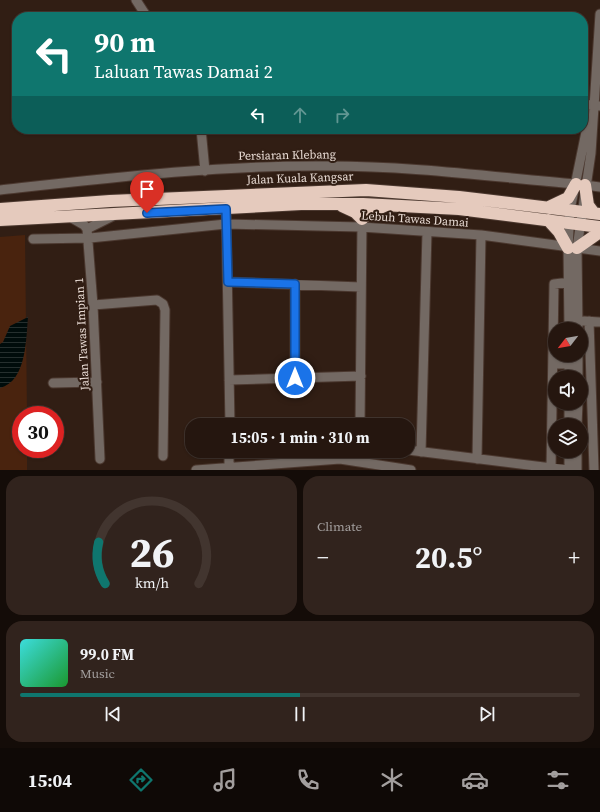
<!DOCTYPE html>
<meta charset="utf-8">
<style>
:root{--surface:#25160f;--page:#31231d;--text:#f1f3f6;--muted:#a39f9e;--line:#42352f;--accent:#0f766e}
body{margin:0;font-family:"Source Serif 4",serif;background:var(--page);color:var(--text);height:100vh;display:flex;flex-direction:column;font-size:15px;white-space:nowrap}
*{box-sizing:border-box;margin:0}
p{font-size:13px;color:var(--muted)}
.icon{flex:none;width:22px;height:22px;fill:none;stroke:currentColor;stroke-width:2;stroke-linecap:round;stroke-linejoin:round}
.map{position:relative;height:470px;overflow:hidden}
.panel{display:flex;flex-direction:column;gap:6px;padding:6px;background:#140c08;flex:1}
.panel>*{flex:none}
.guide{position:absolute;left:12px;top:12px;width:576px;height:122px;border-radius:16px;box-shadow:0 1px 3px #0004,0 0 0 1px var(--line);background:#0f766e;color:#fff;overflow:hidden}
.needle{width:26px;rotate:239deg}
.tools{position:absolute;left:548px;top:322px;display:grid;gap:8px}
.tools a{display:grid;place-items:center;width:40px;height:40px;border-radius:50%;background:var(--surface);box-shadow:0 1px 3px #0004,0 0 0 1px var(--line);font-size:20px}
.speed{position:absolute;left:12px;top:406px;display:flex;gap:8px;font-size:20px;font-weight:700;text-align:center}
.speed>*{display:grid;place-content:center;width:52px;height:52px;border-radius:50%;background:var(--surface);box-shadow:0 1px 3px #0004,0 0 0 1px var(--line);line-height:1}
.speed .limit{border:6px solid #d22;background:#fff;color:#111}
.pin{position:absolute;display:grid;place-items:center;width:34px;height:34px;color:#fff;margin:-41px -17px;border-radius:50% 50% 50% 0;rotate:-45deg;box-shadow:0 0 4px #0007}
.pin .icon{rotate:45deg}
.me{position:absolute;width:44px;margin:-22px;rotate:0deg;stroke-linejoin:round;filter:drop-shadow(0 0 3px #0008)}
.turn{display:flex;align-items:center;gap:14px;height:84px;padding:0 16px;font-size:18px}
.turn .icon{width:52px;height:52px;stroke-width:2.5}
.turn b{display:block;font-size:28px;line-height:34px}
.lanes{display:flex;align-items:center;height:38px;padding:0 16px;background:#0003;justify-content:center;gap:20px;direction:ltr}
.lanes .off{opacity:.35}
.big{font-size:30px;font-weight:700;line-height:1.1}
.panel .tile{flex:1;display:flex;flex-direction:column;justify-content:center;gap:6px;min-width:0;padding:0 14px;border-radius:16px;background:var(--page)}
.panel .dial{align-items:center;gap:0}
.dial svg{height:104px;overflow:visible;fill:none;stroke:var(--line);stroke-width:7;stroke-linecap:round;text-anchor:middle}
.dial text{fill:var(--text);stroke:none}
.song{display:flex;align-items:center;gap:12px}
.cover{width:48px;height:48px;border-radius:6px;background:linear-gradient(135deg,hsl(180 70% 55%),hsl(130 70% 35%))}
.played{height:4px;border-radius:2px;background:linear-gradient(90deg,var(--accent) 50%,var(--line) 50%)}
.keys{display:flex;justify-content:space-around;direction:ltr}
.heat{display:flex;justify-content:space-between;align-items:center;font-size:22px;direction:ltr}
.panel .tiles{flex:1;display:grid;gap:6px;grid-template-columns:1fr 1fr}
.tile:last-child{grid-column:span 2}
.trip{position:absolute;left:185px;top:418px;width:230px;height:40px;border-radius:16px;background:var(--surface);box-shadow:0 1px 3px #0004,0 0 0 1px var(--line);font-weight:700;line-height:40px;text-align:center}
.dock{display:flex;height:64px;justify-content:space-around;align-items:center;background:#0f0906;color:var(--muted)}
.dock .icon{width:28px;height:28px}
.dock .active{color:var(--accent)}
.dock b{font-size:18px;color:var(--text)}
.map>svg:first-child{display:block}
.green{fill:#49230e}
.water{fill:url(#water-rules)}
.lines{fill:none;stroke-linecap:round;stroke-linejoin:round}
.minor-casing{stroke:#4b382f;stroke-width:11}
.highway-casing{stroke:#4b382f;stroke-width:14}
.minor{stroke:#736963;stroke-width:9}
.highway{stroke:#e5cabd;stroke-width:12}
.route-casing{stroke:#114b97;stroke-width:10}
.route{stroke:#1a73e8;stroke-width:7}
.labels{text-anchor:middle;stroke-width:4;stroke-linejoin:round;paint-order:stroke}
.street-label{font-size:12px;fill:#e8dbd4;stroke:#311e14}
</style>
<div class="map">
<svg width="600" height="470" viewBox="0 0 600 470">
<defs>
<pattern id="water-rules" width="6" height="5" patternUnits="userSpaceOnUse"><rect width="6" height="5" fill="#000c0b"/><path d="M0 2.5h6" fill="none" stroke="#252f2e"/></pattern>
</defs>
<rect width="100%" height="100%" fill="#311e14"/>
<path class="green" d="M25 235 27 415H21V449H27V470H0V237Z"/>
<path class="water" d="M28 317C26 338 27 381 0 388V344L3 342 10 326Z"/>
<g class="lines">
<defs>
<path id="minor" d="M136 0 147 17
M583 104 600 106
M201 129 205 171
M585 185 600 187
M0 190C109 178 219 165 328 166 411 166 494 177 576 184
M226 209 230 425
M70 217 84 225 87 229 93 305 100 459
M87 229 113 216
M33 239 90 238 226 224 361 227 481 235 600 251
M228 282 361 287
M93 305 157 300 163 304 165 310 163 456
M584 321 600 322
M589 321 594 470
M569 329 568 248 570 210 586 132 591 119
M578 329 577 248 591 153 600 14
M553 364H578
M569 377V355
M578 377V355
M295 378V284
M229 380 361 376
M53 383 97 382
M360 425 362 222
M569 425V403
M577 425 578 403
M408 450 568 470
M421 452 427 232
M477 459 481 235
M229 466V451
M551 468 554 284 570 282
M196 470 340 459 411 470
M569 470V451
M577 470V451"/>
<path id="highway" d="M585 185 588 205 594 213
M342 206 355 212 362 219 369 213 384 206
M549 207 568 198 576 184
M0 209 110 201 366 190 459 197 600 214
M0 220 301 204H363L459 209 600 227
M548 220 559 232 568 248
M577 248 600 232"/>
</defs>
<use href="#minor" class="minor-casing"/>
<use href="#highway" class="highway-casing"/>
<use href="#minor" class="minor"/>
<use href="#highway" class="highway"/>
</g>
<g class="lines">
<defs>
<path id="route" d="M147 213 226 209 228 282 295 284V378"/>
</defs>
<use href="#route" class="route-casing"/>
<use href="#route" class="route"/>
</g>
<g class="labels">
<g class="street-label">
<text transform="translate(287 155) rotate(-1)" y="4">Persiaran Klebang</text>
<text transform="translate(300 178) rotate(-2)" y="4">Jalan Kuala Kangsar</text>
<text transform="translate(415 219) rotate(4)" y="4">Lebuh Tawas Damai</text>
<text transform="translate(82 334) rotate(-93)" y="4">Jalan Tawas Impian 1</text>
</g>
</g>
</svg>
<div class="tools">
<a><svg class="needle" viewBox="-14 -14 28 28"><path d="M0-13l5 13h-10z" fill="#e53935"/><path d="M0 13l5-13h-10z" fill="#a39f9e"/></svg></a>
<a><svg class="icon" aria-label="sound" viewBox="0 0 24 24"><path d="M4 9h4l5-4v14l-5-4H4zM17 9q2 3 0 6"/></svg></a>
<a><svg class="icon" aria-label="layers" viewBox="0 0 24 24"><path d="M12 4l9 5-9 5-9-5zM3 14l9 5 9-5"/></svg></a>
</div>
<div class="speed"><div class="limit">30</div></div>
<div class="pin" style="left:147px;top:213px;background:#d93025"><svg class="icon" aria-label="arrive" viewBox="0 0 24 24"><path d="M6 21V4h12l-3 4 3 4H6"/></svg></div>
<svg class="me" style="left:295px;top:378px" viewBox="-20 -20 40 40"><circle r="17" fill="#1a73e8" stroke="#fff" stroke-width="3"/><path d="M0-11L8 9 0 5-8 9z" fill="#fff"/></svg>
<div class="trip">15:05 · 1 min · 310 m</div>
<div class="guide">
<div class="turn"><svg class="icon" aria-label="left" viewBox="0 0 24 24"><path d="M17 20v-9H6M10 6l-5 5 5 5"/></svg><div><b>90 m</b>Laluan Tawas Damai 2</div></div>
<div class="lanes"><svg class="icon" aria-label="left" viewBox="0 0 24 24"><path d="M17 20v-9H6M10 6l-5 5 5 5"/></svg><svg class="icon off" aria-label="ahead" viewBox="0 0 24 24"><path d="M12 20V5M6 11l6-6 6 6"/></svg><svg class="icon off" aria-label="right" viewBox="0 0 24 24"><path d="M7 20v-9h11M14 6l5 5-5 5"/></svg></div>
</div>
</div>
<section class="panel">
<div class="tiles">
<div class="tile dial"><svg viewBox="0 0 100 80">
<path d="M14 69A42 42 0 1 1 86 69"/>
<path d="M14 69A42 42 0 0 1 9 37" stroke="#0f766e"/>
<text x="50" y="56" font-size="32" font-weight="700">26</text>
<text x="50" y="72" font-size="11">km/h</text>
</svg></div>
<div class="tile"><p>Climate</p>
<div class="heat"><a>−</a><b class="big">20.5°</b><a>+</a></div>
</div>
<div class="tile">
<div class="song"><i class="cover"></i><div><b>99.0 FM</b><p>Music</p></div></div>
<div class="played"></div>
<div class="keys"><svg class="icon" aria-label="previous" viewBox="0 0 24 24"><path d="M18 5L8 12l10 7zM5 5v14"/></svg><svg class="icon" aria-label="pause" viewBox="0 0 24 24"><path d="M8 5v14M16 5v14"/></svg><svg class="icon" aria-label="next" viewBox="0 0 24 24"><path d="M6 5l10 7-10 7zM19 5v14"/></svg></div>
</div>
</div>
</section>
<nav class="dock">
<b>15:04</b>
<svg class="icon active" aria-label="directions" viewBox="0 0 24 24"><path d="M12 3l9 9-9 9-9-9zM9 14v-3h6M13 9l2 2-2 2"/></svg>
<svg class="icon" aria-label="music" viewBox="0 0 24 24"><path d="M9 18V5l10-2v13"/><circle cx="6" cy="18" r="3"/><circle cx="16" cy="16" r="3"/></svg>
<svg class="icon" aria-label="phone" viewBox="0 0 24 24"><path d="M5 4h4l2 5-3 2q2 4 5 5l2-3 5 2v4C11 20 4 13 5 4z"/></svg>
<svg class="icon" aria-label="climate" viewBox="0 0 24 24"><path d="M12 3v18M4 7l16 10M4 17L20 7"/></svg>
<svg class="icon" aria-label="car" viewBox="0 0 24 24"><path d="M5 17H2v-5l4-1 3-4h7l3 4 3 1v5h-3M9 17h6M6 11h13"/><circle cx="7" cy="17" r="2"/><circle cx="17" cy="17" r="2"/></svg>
<svg class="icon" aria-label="filters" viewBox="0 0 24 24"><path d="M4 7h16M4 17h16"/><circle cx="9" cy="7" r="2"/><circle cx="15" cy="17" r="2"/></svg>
</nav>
